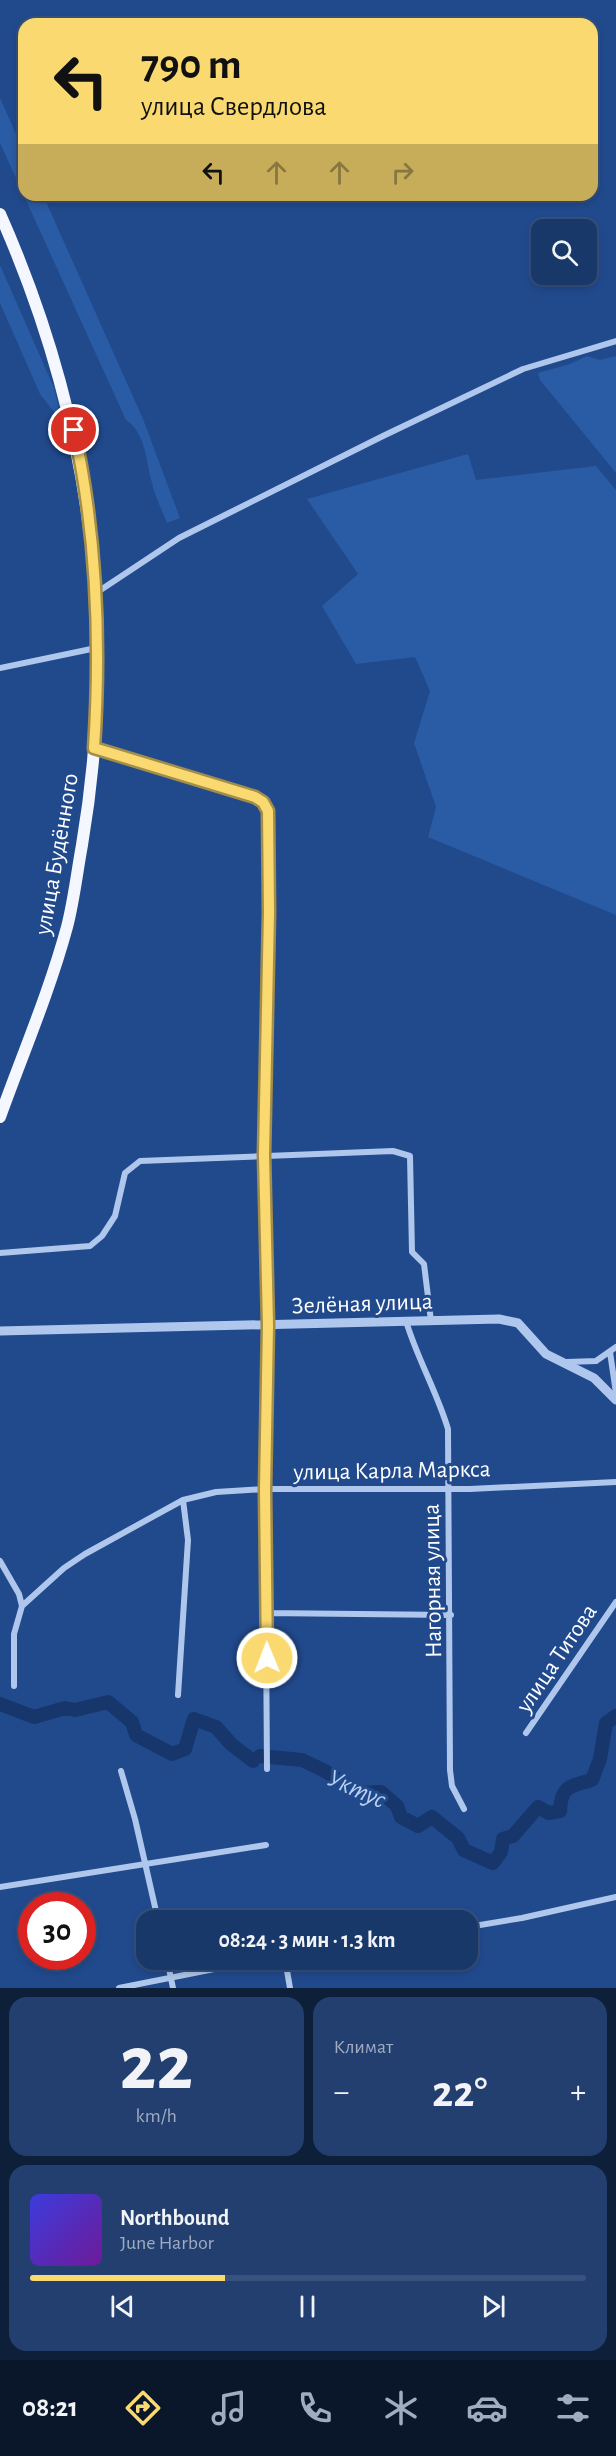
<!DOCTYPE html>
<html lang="ru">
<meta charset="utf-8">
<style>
:root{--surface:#19386a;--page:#223f70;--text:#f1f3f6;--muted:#9facc1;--line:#37527e;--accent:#f9d970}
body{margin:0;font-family:"Alegreya Sans",sans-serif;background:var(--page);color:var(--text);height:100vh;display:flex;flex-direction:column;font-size:22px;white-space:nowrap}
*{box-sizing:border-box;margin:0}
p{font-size:20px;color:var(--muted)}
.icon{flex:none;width:33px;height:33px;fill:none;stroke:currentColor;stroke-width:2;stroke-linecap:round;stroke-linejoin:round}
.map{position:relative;height:1988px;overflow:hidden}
.drawer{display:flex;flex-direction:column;gap:9px;padding:9px;background:#0e1f3a;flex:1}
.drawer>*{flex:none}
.banner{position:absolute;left:18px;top:18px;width:580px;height:183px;border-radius:18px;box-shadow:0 3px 9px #0003,0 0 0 2px var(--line);background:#f9d970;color:#111;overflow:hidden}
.buttons{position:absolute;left:531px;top:219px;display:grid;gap:12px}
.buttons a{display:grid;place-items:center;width:66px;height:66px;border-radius:12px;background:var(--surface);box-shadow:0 3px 9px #0003,0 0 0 2px var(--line);font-size:30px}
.speed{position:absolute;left:18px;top:1892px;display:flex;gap:12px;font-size:30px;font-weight:700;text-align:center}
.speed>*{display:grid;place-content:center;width:78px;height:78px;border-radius:50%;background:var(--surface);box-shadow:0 3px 9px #0003,0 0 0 2px var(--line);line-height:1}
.speed .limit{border:9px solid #d22;background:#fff;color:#111}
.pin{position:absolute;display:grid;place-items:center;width:51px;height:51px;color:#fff;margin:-26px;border:3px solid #fff;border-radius:50%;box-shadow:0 2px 6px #0007}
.me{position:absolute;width:66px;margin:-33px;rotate:359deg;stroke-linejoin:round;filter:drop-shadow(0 0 4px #0008)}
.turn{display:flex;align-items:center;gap:21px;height:126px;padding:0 24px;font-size:27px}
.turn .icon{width:78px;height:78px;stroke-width:2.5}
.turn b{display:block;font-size:42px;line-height:51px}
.lanes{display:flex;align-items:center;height:57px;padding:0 24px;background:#0003;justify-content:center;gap:30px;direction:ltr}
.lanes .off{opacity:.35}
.big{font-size:45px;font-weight:700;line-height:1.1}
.drawer .widget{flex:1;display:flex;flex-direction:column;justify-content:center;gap:9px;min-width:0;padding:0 21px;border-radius:18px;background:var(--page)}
.drawer .dial{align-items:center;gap:0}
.dial b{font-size:78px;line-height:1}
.song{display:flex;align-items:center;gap:18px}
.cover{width:72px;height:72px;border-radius:9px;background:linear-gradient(135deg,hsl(240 70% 55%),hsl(280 70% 35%))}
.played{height:6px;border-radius:3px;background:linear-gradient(90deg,var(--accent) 35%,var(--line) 35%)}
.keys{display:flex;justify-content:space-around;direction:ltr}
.heat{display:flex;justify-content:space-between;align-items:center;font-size:33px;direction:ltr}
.drawer .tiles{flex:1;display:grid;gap:9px;grid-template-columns:1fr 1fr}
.widget:last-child{grid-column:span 2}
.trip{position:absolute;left:136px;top:1910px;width:342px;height:60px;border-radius:18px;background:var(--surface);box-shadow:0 3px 9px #0003,0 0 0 2px var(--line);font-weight:700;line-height:60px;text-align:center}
.dock{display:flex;height:96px;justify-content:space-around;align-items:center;background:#0a162a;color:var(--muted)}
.dock .icon{width:42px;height:42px}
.dock .on{color:var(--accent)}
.dock b{font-size:27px;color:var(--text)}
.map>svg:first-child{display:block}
.green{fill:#2a5ba5}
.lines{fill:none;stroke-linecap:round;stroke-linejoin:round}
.river{stroke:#16366c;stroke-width:14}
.minor{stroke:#afc7ec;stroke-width:6}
.tertiary{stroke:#afc7ec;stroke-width:9}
.primary{stroke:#f4f7ff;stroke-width:12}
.route-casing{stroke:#a28d49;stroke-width:15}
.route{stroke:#f9d970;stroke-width:10}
.labels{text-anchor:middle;stroke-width:6;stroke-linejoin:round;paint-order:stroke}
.street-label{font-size:24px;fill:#fff;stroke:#214a8d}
.water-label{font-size:26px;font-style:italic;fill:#bad1f3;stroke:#214a8d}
</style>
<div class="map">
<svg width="616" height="1988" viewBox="0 0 616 1988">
<rect width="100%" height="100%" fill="#214a8d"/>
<path class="green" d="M0 98 24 152V195H43L143 419 180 518 167 523C162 510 155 497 152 483 146 462 146 433 126 420L0 143Z
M0 265 54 388 62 422 40 394 0 303Z
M587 356 600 360 616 356V473L540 380 538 373 570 364Z
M468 454 476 480 596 466 616 490V915L428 837 436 807 414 743 430 691 415 657 356 664 322 606 358 574 307 499Z"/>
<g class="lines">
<path class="river" d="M0 1704 34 1717 65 1708 75 1710 108 1702 132 1722 136 1735 172 1754 185 1749 194 1719 216 1727 231 1744 253 1761
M260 1756 302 1760 325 1771 359 1793 381 1792 397 1806 401 1817 418 1826 432 1817 458 1838 464 1850 493 1863 501 1852 503 1839 513 1836 538 1807 549 1813 560 1811C561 1786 570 1786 592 1780L600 1759 606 1723 616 1716"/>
<path class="minor" d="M96 593 179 538 383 436 523 369 616 341
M0 668 96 648
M0 1253 90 1246 102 1236 115 1216 125 1173 140 1161 393 1151 410 1156 412 1252 424 1264 431 1321
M406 1321C417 1358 437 1392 448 1429L450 1770 452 1786 464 1809
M610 1352 616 1393
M567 1362 596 1361 616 1347
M0 1561 19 1594 22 1606
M22 1606 64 1568 85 1554 183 1500 216 1492 265 1489H470L616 1482
M265 1613 451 1615
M14 1686V1634L22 1606
M178 1695 188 1540 183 1500
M526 1733 616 1602
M267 1769 265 1489 268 1325
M121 1771 135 1819 158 1920
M0 1887 266 1845
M468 1927 522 1918 616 1897
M167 1959 173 1988
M285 1959 290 1988
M119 1988 265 1959"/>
<path class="tertiary" d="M94 748 255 797 263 802 268 811 269 912 264 1155 268 1325
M0 1331 499 1319 518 1323 546 1354 594 1378 616 1400"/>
<path class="primary" d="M0 214C89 415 119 627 82 845 77 872 74 900 67 927 49 993 23 1053 0 1117"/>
</g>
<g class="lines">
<defs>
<path id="route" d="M74 430C97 535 101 641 94 748L255 797 263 802 268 811 269 912 264 1155 268 1325 265 1489 267 1658"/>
</defs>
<use href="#route" class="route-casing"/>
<use href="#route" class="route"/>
</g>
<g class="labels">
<g class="street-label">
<text transform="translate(56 854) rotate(-80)" y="8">улица Будённого</text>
<text transform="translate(362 1303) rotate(-2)" y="8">Зелёная улица</text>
<text transform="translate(392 1470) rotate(-1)" y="8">улица Карла Маркса</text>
<text transform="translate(432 1581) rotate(-91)" y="8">Нагорная улица</text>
<text transform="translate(556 1658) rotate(-56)" y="8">улица Титова</text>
</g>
<g class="water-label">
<text transform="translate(357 1788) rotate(24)" y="9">Уктус</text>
</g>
</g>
</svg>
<div class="buttons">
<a><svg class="icon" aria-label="search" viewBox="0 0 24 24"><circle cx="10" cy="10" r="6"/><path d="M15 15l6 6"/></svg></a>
</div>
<div class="speed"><div class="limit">30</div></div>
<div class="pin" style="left:74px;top:430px;background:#d93025"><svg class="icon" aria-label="arrive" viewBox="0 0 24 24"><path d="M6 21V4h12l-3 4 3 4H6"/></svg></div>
<svg class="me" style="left:267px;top:1658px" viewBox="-20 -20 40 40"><circle r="17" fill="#f9d970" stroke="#fff" stroke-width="3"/><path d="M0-11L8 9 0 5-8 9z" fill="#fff"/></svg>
<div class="trip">08:24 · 3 мин · 1.3 km</div>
<div class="banner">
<div class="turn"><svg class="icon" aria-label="left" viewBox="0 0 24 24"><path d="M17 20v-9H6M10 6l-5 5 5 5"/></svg><div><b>790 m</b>улица Свердлова</div></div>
<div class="lanes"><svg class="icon" aria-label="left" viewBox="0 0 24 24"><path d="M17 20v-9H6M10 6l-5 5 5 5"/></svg><svg class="icon off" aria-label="ahead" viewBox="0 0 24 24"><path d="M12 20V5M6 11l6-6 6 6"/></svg><svg class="icon off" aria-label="ahead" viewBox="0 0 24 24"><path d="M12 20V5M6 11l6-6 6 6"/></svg><svg class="icon off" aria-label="right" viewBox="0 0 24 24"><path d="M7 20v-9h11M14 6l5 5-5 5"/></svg></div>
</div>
</div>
<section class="drawer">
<div class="tiles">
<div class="widget dial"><b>22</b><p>km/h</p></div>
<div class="widget"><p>Климат</p>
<div class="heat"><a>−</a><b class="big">22°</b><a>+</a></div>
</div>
<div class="widget">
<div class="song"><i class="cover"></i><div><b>Northbound</b><p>June Harbor</p></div></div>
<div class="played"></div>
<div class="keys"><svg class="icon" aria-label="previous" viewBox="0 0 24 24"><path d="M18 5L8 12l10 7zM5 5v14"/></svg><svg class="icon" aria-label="pause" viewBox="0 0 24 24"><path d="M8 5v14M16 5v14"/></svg><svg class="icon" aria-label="next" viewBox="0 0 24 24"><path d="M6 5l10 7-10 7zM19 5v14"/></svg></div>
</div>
</div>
</section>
<nav class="dock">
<b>08:21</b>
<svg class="icon on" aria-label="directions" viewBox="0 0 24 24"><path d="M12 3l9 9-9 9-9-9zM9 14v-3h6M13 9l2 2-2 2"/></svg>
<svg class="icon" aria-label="music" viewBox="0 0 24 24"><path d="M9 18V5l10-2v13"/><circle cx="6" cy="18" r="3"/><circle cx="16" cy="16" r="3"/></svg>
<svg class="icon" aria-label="phone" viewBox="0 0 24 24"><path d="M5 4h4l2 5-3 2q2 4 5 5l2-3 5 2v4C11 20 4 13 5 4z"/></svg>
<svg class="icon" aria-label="climate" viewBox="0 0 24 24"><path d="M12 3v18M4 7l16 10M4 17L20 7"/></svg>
<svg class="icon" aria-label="car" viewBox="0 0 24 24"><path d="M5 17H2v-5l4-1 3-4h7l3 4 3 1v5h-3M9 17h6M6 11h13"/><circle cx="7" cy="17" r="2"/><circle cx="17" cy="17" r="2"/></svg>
<svg class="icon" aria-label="filters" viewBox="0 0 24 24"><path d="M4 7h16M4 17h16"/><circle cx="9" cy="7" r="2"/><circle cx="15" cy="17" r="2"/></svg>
</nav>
